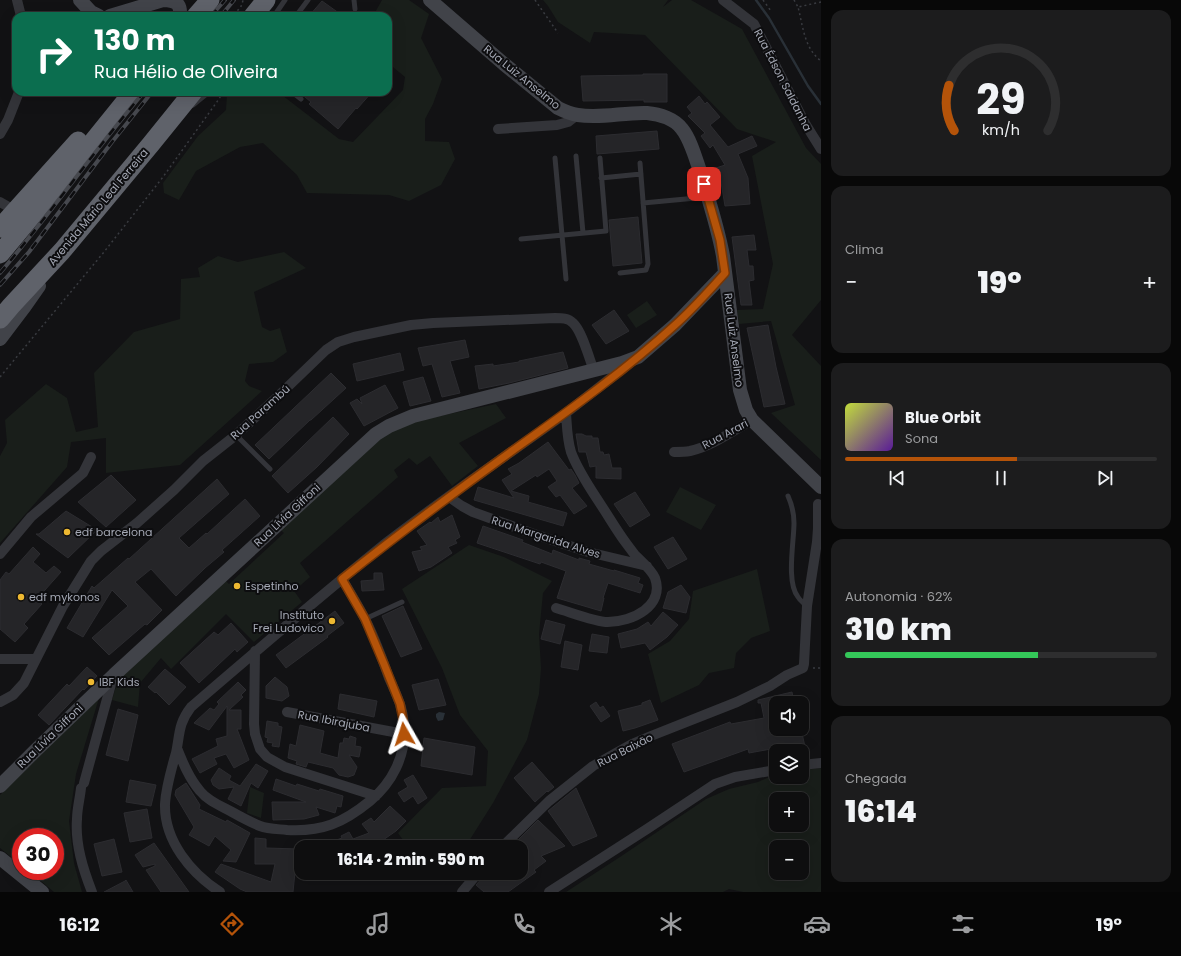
<!DOCTYPE html>
<html lang="pt">
<meta charset="utf-8">
<style>
:root{--surface:#0e0e0f;--page:#1c1c1d;--text:#f1f3f6;--muted:#9b9c9e;--line:#2e2e2f;--accent:#b45309}
body{margin:0;font-family:Poppins,sans-serif;background:var(--page);color:var(--text);height:100vh;display:flex;flex-direction:column;font-size:15px;white-space:nowrap}
*{box-sizing:border-box;margin:0}
p{font-size:13px;color:var(--muted)}
.icon{flex:none;width:22px;height:22px;fill:none;stroke:currentColor;stroke-width:2;stroke-linecap:round;stroke-linejoin:round}
.map{position:relative;flex:1;overflow:hidden}
.sheet{display:flex;flex-direction:column;gap:10px;padding:10px;background:#080808;width:360px}
.sheet>*{flex:none}
.guide{position:absolute;left:12px;top:12px;width:380px;height:84px;border-radius:12px;box-shadow:0 4px 16px #0002,0 0 0 1px var(--line);background:#0b6e4f;color:#fff;overflow:hidden}
.fabs{position:absolute;left:769px;top:696px;display:grid;gap:8px}
.fabs a{display:grid;place-items:center;width:40px;height:40px;border-radius:8px;background:var(--surface);box-shadow:0 4px 16px #0002,0 0 0 1px var(--line);font-size:20px}
.speed{position:absolute;left:12px;top:828px;display:flex;gap:8px;font-size:20px;font-weight:700;text-align:center}
.speed>*{display:grid;place-content:center;width:52px;height:52px;border-radius:50%;background:var(--surface);box-shadow:0 4px 16px #0002,0 0 0 1px var(--line);line-height:1}
.speed .limit{border:6px solid #d22;background:#fff;color:#111}
.pin{position:absolute;display:grid;place-items:center;width:34px;height:34px;color:#fff;margin:-17px;border-radius:8px;box-shadow:0 2px 6px #0006}
.me{position:absolute;width:44px;margin:-22px;rotate:354deg;stroke-linejoin:round;filter:drop-shadow(0 0 3px #0008)}
.turn{display:flex;align-items:center;gap:14px;height:84px;padding:0 16px;font-size:18px}
.turn .icon{width:52px;height:52px;stroke-width:2.5}
.turn b{display:block;font-size:28px;line-height:34px}
.big{font-size:30px;font-weight:800;line-height:1.1}
.sheet .tile{flex:1;display:flex;flex-direction:column;justify-content:center;gap:6px;min-width:0;padding:0 14px;border-radius:12px;background:var(--page)}
.sheet .dial{align-items:center;gap:0}
.dial svg{height:104px;overflow:visible;fill:none;stroke:var(--line);stroke-width:7;stroke-linecap:round;text-anchor:middle}
.dial text{fill:var(--text);stroke:none}
.song{display:flex;align-items:center;gap:12px}
.cover{width:48px;height:48px;border-radius:6px;background:linear-gradient(135deg,hsl(70 70% 55%),hsl(270 70% 35%))}
.played{height:4px;border-radius:2px;background:linear-gradient(90deg,var(--accent) 55%,var(--line) 55%)}
.keys{display:flex;justify-content:space-around;direction:ltr}
.heat{display:flex;justify-content:space-between;align-items:center;font-size:22px;direction:ltr}
.charge{height:6px;border-radius:3px;background:linear-gradient(90deg,#34c759 62%,var(--line) 0)}
.trip{position:absolute;left:294px;top:840px;width:234px;height:40px;border-radius:12px;background:var(--surface);box-shadow:0 4px 16px #0002,0 0 0 1px var(--line);font-weight:800;line-height:40px;text-align:center}
.tab-bar{display:flex;height:64px;justify-content:space-around;align-items:center;background:#060606;color:var(--muted)}
.tab-bar .icon{width:28px;height:28px}
.tab-bar .on{color:var(--accent)}
.tab-bar b{font-size:18px;color:var(--text)}
main{display:flex;flex:1;min-height:0}
.map>svg:first-child{display:block}
.green{fill:#191e1a;fill-rule:evenodd}
.water{fill:#293037}
.lines{fill:none;stroke-linecap:round;stroke-linejoin:round}
.stream{stroke:#293037;stroke-width:2.5}
.building{fill:#252528;stroke:#2c2c30}
.path{stroke:#393b40;stroke-width:1.5;stroke-dasharray:2 3;stroke-linecap:butt}
.lane{stroke:#333439;stroke-width:5}
.street{stroke:#333439;stroke-width:10}
.secondary{stroke:#414349;stroke-width:14}
.highway{stroke:#5f626a;stroke-width:19}
.rail-casing{stroke:#46484e;stroke-width:4}
.rail{stroke:#0d0d0f;stroke-width:2.5;stroke-dasharray:8;stroke-linecap:butt}
.route-casing{stroke:#753606;stroke-width:10}
.route{stroke:#b45309;stroke-width:7}
.poi-dot{fill:#edb831;stroke:#0d0d0f;stroke-width:1.5}
.labels{text-anchor:middle;stroke-width:4;stroke-linejoin:round;paint-order:stroke}
.street-label{font-size:11px;fill:#a4a8b4;stroke:#0d0d0f}
.poi-label{font-size:11px;fill:#a4a8b4;stroke:#0d0d0f;text-anchor:start}
</style>
<main>
<div class="map">
<svg width="821" height="892" viewBox="0 0 821 892">
<rect width="100%" height="100%" fill="#121214"/>
<path class="green" d="M382 0H409L429 14 421 38 442 79 433 104 425 119V141L449 142 455 159 441 185 409 201 389 195 307 193 297 175 263 143 240 147 196 171 179 200 164 193 163 183 198 136 226 110 227 95 229 92H278L339 139 353 142 403 90 405 77 388 63V16H373Z
M543 0H668L663 7 672 0H691L742 29 806 148 821 164V300L792 335 821 366V460L771 413 795 405 771 321 739 324 737 310 763 309 773 264 752 156 776 142 737 129 645 35 594 32 590 43 558 22 548 6Z
M284 252 306 268 254 292 262 327 270 331 280 328 287 352 273 362 249 364 245 381 249 386 262 391 180 465 106 473V438L71 442 67 467 0 543V456L7 443 5 420 46 384 67 398 76 432 98 427 94 373 134 332 180 319 181 279 200 277 198 268 218 256 238 262Z
M647 301 657 315 636 328 627 315Z
M496 404 506 418 459 443 478 466 452 486 430 456 417 465 409 458 394 470 398 477 300 563 310 577 294 591 302 602 254 642 226 614 171 669 161 658 140 683 138 707 112 700 120 673 224 579 229 584 284 533 279 528 383 434 416 421Z
M680 487 716 505 701 530 666 512Z
M469 545 504 557 552 581 543 593 539 634 541 668 539 694 527 740 493 803 469 841 463 847H408L398 833 442 788 486 786 488 751 460 715 442 668 402 589Z
M757 569 770 631 751 638 736 653 734 668 709 673 699 685 661 703 648 654 670 641 689 619 693 591Z
M99 698 76 774 69 821 74 863 82 892H54L29 871H55V837H21V865L0 848V795Z
M821 768V892H743L729 889 723 892H566L620 857 706 799 729 789 758 782 776 774V777H802V770ZM776 799H802V825H776ZM776 847H802V873H776Z
M250 787 264 793 261 818 247 813Z"/>
<path class="water" d="M439 712 445 713 443 720 438 721 436 717V714Z"/>
<g class="lines">
<path class="stream" d="M756 0 769 18 808 86 821 104"/>
</g>
<path class="building" d="M322 1 343 16H309Z
M643 74H667V102H644V100L583 101 581 76 643 75Z
M299 92H372L357 109 356 108 338 129 309 104 311 102Z
M699 96 705 104 707 102 720 117 710 125 728 147 752 136 757 146 738 154 748 178 750 204 725 206 721 182 716 168 725 165 713 145 710 148 701 136 705 133 688 116 692 113 687 107Z
M657 131 659 149 597 154 596 136Z
M638 217 642 263 613 266 609 220Z
M754 235 756 250H747L749 266H753L754 280 749 281 752 305H741L732 237Z
M614 310 629 331 606 344 592 325Z
M768 325 776 367 785 404 764 407 747 328Z
M465 340 469 357 450 361 460 393 442 397 432 364 423 366 418 348Z
M563 352 568 368 509 383 479 389 475 366 493 364V366L519 362V361Z
M400 353 404 370 357 381 353 364Z
M331 373 346 388 311 420H310L269 459 255 445Z
M423 377 431 401 410 406 403 382Z
M385 385 398 408 364 426 350 403 357 399 362 404 360 398Z
M333 417 349 434 317 467 288 493 272 476Z
M576 434H582L586 436H592V438H598L600 452H603L604 455 609 454 612 468H621V479L596 478V466L590 467 586 452H579Z
M548 442 569 470 571 469 575 475 579 483 572 488 587 506 574 514 560 495 556 497 548 487 557 481 549 469 537 477 536 475 511 491 529 496 528 502 567 513 563 526 474 500 478 487 514 498 502 480 512 474 508 469 519 463Z
M111 475 136 500 106 527 78 502Z
M217 479 229 494 179 538 189 548 206 533 207 534 245 499 260 516 222 550 224 552 205 568 176 596 151 569 135 582 162 610 147 625 145 624 109 655 92 638 128 606 112 590 83 637 67 628 92 586 94 588 128 558 129 559Z
M635 492 650 515 630 527 614 504Z
M66 511 97 530 68 558 36 534H39Z
M452 515 460 537 455 540 457 543 448 547 452 553 431 567 419 571 412 552 422 550 420 547 427 545 417 531 430 522 431 523 438 517 440 522Z
M483 526 523 540 522 542 552 554 553 550 579 560V558L590 561 589 564 614 571V570L640 578 638 583 643 585 640 593 608 583 603 598H604L601 611 557 598 566 571 541 562 540 564 477 543Z
M673 537 687 559 668 569 654 547Z
M33 547 40 554 33 562 46 573 54 566 61 572 37 599 42 604 24 624 28 628 15 642 0 629V580L6 572 9 574Z
M374 573H382L384 590 362 591 361 581 374 580Z
M681 585 690 597 686 613 663 608 668 592Z
M403 606 422 649 401 657 382 616Z
M335 611 344 623 327 636 328 637 286 668 276 655Z
M663 612 678 625 667 637 650 650 645 643 621 648 618 634 637 629 648 622 651 626Z
M546 620 565 625 560 644 541 639Z
M231 623 248 642 237 652 235 649 199 683 180 663 214 632 218 635Z
M592 634 609 637 607 653 589 651Z
M565 641 582 645 578 670 561 667Z
M87 667 97 676 84 690 83 689 49 725 38 715 67 684 69 686Z
M165 669 186 687 169 705 156 692 155 693 148 687Z
M275 677 287 687 289 696 282 701 266 698V686Z
M438 679 446 705 419 710 412 685Z
M238 682 246 690 241 695 243 697 229 710H241V729H237L249 760 234 768 226 754 214 758 217 764 200 773 192 759 218 746 216 739 227 736V706L209 730 194 723 210 708 214 710 219 704 217 702Z
M792 692 794 703H776V729H801L806 751H772L771 749 749 753 748 749 684 772 672 744 730 722 731 724 764 718 761 703H758V700Z
M340 694 377 701 374 717 338 709Z
M650 700 658 720 635 728 623 731 618 711 642 705V703Z
M596 702 600 708 603 706 610 716 601 722 590 706Z
M118 709 138 715 128 761 106 755Z
M267 721 278 723V726L282 727 279 747 272 746 273 743 267 742 268 738 265 737Z
M300 725 324 731 320 753 338 758 340 743H343L344 738 349 739 350 736 356 738 355 746 361 747 359 757 349 755 357 767 354 775 348 777 339 775 333 768 308 762 306 767 296 764 297 761 288 758 290 744 296 746Z
M424 738 475 747 472 775 421 766Z
M532 762 554 787 548 792 547 791 535 802 514 778Z
M256 764 268 771 258 788 251 783 241 806 228 799 234 787 219 789 213 785 211 780 219 768 231 776 229 780 240 786Z
M413 775 427 798 418 804 413 796 404 802 398 793 408 787 404 780Z
M276 779 296 786 297 784 319 791 320 789 343 796 341 807 337 806 335 813 316 807 319 815 304 819 273 820 272 802H306L273 790Z
M130 780 156 785 151 806 126 802Z
M186 783 200 805 199 809 226 822 227 820 250 833 236 862 223 861 231 850 215 836 209 846 189 835 194 827 175 795 176 790Z
M576 788 597 836 573 846 548 811Z
M390 806 406 821 396 831 373 847H320V846L342 838 341 836 349 832 353 839 369 833 362 824 371 818 374 822Z
M147 809 152 838 130 842 124 813Z
M538 820 565 846 541 856 546 861 534 870 536 872 508 892H484L476 885 483 877 484 873H521V847H515L513 845Z
M255 838 266 839V848L299 849V873L295 872 293 892H247L240 889 215 872 221 864 271 882 275 864H255Z
M114 839 122 872 102 876 94 844Z
M154 843 189 892H161L146 870 155 866V864L143 867 135 855Z
M126 880 133 892H104L125 881Z"/>
<g class="lines">
<path class="path" d="M535 0 558 33
M763 0 771 11
M794 0 798 7
M821 2 798 7C803 26 804 48 821 61
M228 14C237 12 241 10 243 0
M0 377 104 252 163 177 219 99 223 92
M813 668H821"/>
<path class="lane" d="M354 0 355 9
M274 16 285 0
M296 16 308 0
M292 92 301 99
M193 105 209 92
M576 156 583 233
M555 158 566 279
M601 178 641 174
M643 203 707 197
M521 239 606 231 600 158
M620 273 646 270 648 264 640 163
M236 435 270 469
M788 496C792 505 794 513 794 523 794 542 786 582 798 597 800 601 804 603 807 606
M365 619 402 602"/>
<path class="street" d="M17 0 21 16
M723 0 754 24 806 125 821 149
M498 129 557 125 568 122 577 115
M0 134 8 120 19 92
M0 202 7 206 13 213
M674 452C680 452 685 452 690 451 712 446 733 431 752 420
M449 497 462 506 473 512 531 533 588 552 647 566
M0 554 31 517 83 473 91 457
M556 608C570 612 595 622 608 622 632 622 665 606 655 578 651 569 642 562 635 555 632 551 629 547 626 543 617 531 609 517 601 505 590 488 578 471 571 452 567 439 567 426 566 413L630 363
M255 651 254 724 255 734 260 749 267 757 285 767 376 796
M0 659H36
M0 702 13 695 24 683 63 606 91 561 101 551 137 523 174 490 203 461 236 435 273 401 326 350 338 342 354 337 411 325 433 323 555 318C562 318 568 318 573 323 582 331 589 358 594 371
M287 712 404 734
M177 748C183 763 189 778 200 791 208 801 221 806 232 812 241 817 250 822 260 826 268 829 278 829 287 830 322 832 343 823 370 801 392 783 406 756 404 727 404 710 396 693 389 678 382 658 375 638 365 619 358 605 350 592 342 579
M802 765 821 763
M84 783 113 677
M81 788C80 798 77 809 77 819 75 844 83 869 92 892
M502 847 549 801 593 766 614 754 632 744 651 736 737 702 770 686 787 675 803 668 804 664 807 606 817 542 818 528V504
M220 892C191 873 164 841 165 804 166 787 171 770 176 753 180 734 178 724 191 707 255 652 320 596 386 543 444 498 506 456 566 413
M462 892 478 873
M549 892 647 829 715 784 735 777 776 770"/>
<path class="secondary" d="M80 0 91 12 99 16
M164 0C176 1 181 3 180 16
M430 0 504 64 558 108C564 111 571 114 578 115 601 119 624 112 647 113 660 114 675 119 682 129 691 140 696 160 701 174 709 201 718 228 723 256L740 390 746 410 752 420 821 487
M110 16 163 0
M0 339 25 306 39 286
M0 786 36 750 114 675 376 434 389 426 413 416 622 363 638 357 675 325 725 273
M0 858 42 892"/>
<path class="highway" d="M196 16 210 0
M253 16 266 0
M0 228 78 141
M0 254 74 165 133 92
M0 319 11 306 62 251 151 144 193 92"/>
<defs>
<path id="rail" d="M211 16 225 0
M221 16 234 0
M0 273C50 214 94 151 144 92
M0 285 29 252 112 142 152 92"/>
</defs>
<use href="#rail" class="rail-casing"/>
<use href="#rail" class="rail"/>
</g>
<g class="lines">
<defs>
<path id="route" d="M404 734 403 719 400 704 384 664 365 619 342 579C400 533 459 489 519 446 571 409 627 369 675 325 693 309 709 291 725 273L720 240 704 184"/>
</defs>
<use href="#route" class="route-casing"/>
<use href="#route" class="route"/>
</g>
<g class="poi-dot">
<circle cx="67" cy="532" r="4"/>
<circle cx="237" cy="586" r="4"/>
<circle cx="21" cy="597" r="4"/>
<circle cx="332" cy="621" r="4"/>
<circle cx="91" cy="682" r="4"/>
</g>
<g class="labels">
<g class="street-label">
<text transform="translate(522 77) rotate(39)" y="4">Rua Luiz Anselmo</text>
<text transform="translate(783 80) rotate(63)" y="4">Rua Édson Saldanha</text>
<text transform="translate(98 207) rotate(-50)" y="4">Avenida Mário Leal Ferreira</text>
<text transform="translate(734 340) rotate(83)" y="4">Rua Luiz Anselmo</text>
<text transform="translate(260 412) rotate(-42)" y="4">Rua Parambú</text>
<text transform="translate(725 434) rotate(-28)" y="4">Rua Arari</text>
<text transform="translate(287 515) rotate(-43)" y="4">Rua Lívia Giffoni</text>
<text transform="translate(546 537) rotate(18)" y="4">Rua Margarida Alves</text>
<text transform="translate(334 721) rotate(11)" y="4">Rua Ibirajuba</text>
<text transform="translate(50 736) rotate(-44)" y="4">Rua Lívia Giffoni</text>
<text transform="translate(625 750) rotate(-27)" y="4">Rua Baixão</text>
</g>
<g class="poi-label">
<text x="75" y="536">edf barcelona</text>
<text x="245" y="590">Espetinho</text>
<text x="29" y="601">edf mykonos</text>
<text x="324" y="619" text-anchor="end">Instituto<tspan x="324" dy="13">Frei Ludovico</tspan></text>
<text x="99" y="686">IBF Kids</text>
</g>
</g>
</svg>
<div class="fabs">
<a><svg class="icon" aria-label="sound" viewBox="0 0 24 24"><path d="M4 9h4l5-4v14l-5-4H4zM17 9q2 3 0 6"/></svg></a>
<a><svg class="icon" aria-label="layers" viewBox="0 0 24 24"><path d="M12 4l9 5-9 5-9-5zM3 14l9 5 9-5"/></svg></a>
<a>+</a>
<a>−</a>
</div>
<div class="speed"><div class="limit">30</div></div>
<div class="pin" style="left:704px;top:184px;background:#d93025"><svg class="icon" aria-label="arrive" viewBox="0 0 24 24"><path d="M6 21V4h12l-3 4 3 4H6"/></svg></div>
<svg class="me" style="left:404px;top:734px" viewBox="-20 -20 40 40"><path d="M0-17L14 15 0 8-14 15z" fill="#b45309" stroke="#fff" stroke-width="4"/></svg>
<div class="trip">16:14 · 2 min · 590 m</div>
<div class="guide">
<div class="turn"><svg class="icon" aria-label="right" viewBox="0 0 24 24"><path d="M7 20v-9h11M14 6l5 5-5 5"/></svg><div><b>130 m</b>Rua Hélio de Oliveira</div></div>
</div>
</div>
<section class="sheet">
<div class="tile dial"><svg viewBox="0 0 100 80">
<path d="M14 69A42 42 0 1 1 86 69"/>
<path d="M14 69A42 42 0 0 1 10 34" stroke="#b45309"/>
<text x="50" y="56" font-size="32" font-weight="700">29</text>
<text x="50" y="72" font-size="11">km/h</text>
</svg></div>
<div class="tile"><p>Clima</p>
<div class="heat"><a>−</a><b class="big">19°</b><a>+</a></div>
</div>
<div class="tile">
<div class="song"><i class="cover"></i><div><b>Blue Orbit</b><p>Sona</p></div></div>
<div class="played"></div>
<div class="keys"><svg class="icon" aria-label="previous" viewBox="0 0 24 24"><path d="M18 5L8 12l10 7zM5 5v14"/></svg><svg class="icon" aria-label="pause" viewBox="0 0 24 24"><path d="M8 5v14M16 5v14"/></svg><svg class="icon" aria-label="next" viewBox="0 0 24 24"><path d="M6 5l10 7-10 7zM19 5v14"/></svg></div>
</div>
<div class="tile"><p>Autonomia · 62%</p><b class="big">310 km</b><div class="charge"></div></div>
<div class="tile"><p>Chegada</p><b class="big">16:14</b></div>
</section>
</main>
<nav class="tab-bar">
<b>16:12</b>
<svg class="icon on" aria-label="directions" viewBox="0 0 24 24"><path d="M12 3l9 9-9 9-9-9zM9 14v-3h6M13 9l2 2-2 2"/></svg>
<svg class="icon" aria-label="music" viewBox="0 0 24 24"><path d="M9 18V5l10-2v13"/><circle cx="6" cy="18" r="3"/><circle cx="16" cy="16" r="3"/></svg>
<svg class="icon" aria-label="phone" viewBox="0 0 24 24"><path d="M5 4h4l2 5-3 2q2 4 5 5l2-3 5 2v4C11 20 4 13 5 4z"/></svg>
<svg class="icon" aria-label="climate" viewBox="0 0 24 24"><path d="M12 3v18M4 7l16 10M4 17L20 7"/></svg>
<svg class="icon" aria-label="car" viewBox="0 0 24 24"><path d="M5 17H2v-5l4-1 3-4h7l3 4 3 1v5h-3M9 17h6M6 11h13"/><circle cx="7" cy="17" r="2"/><circle cx="17" cy="17" r="2"/></svg>
<svg class="icon" aria-label="filters" viewBox="0 0 24 24"><path d="M4 7h16M4 17h16"/><circle cx="9" cy="7" r="2"/><circle cx="15" cy="17" r="2"/></svg>
<b>19°</b>
</nav>
